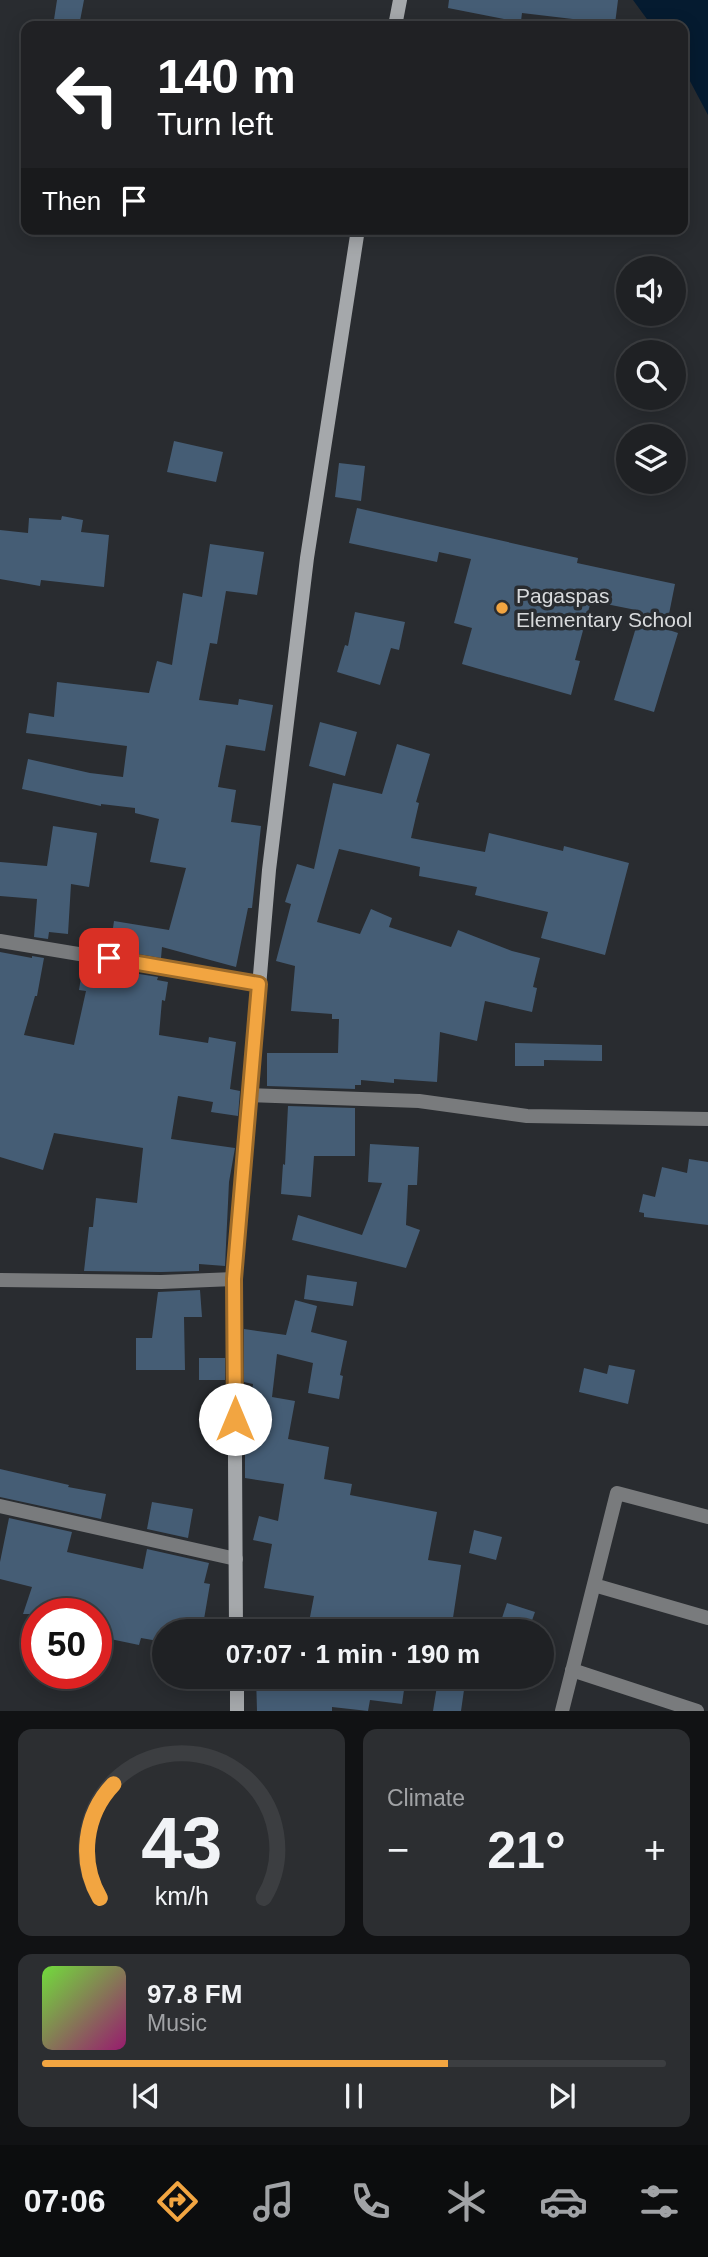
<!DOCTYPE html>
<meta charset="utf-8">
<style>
:root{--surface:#1f2124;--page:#2c2e31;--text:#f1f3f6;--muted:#a1a3a6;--line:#3c3e41;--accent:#f2a541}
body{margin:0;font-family:Helvetica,sans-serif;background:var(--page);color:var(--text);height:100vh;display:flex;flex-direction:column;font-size:26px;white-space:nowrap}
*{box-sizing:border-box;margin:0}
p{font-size:23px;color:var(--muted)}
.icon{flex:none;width:38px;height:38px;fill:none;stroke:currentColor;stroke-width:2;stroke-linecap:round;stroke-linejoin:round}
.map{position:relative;height:1711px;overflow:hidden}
.side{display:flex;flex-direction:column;gap:18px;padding:18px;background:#111214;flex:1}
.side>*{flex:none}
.hud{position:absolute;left:21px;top:21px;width:667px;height:214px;border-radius:14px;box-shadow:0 4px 18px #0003,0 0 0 2px var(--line);background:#202124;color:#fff;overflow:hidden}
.controls{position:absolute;left:616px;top:256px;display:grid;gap:14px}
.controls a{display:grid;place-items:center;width:70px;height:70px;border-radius:50%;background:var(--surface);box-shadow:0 4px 18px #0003,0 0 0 2px var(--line);font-size:35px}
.speed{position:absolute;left:21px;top:1598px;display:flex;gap:14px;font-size:35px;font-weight:700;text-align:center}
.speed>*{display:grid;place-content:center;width:91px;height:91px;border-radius:50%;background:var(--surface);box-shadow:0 4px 18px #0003,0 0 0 2px var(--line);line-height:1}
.speed .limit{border:10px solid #d22;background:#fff;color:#111}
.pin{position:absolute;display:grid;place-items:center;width:60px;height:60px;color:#fff;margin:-30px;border-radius:14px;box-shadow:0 4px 10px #0006}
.me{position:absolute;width:77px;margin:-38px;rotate:0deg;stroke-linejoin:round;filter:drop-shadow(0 0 5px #0008)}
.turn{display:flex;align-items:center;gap:24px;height:147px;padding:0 21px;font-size:32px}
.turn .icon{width:91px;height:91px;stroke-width:2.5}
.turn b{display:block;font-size:49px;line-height:60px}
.then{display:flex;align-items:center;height:66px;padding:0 21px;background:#0003;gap:14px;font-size:26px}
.big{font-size:52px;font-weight:700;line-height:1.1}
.side .widget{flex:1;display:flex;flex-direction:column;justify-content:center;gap:10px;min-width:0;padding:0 24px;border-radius:14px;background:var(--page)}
.side .dial{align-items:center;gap:0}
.dial svg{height:182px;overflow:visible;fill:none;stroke:var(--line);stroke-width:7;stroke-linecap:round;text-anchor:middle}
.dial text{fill:var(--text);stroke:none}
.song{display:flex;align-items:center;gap:21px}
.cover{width:84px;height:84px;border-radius:10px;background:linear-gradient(135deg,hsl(100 70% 55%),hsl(320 70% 35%))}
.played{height:7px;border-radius:4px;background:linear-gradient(90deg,var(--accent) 65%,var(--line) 65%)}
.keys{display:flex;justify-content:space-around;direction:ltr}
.heat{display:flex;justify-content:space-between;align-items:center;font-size:38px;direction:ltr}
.side .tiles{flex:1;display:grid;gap:18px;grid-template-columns:1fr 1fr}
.widget:last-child{grid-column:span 2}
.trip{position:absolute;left:152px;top:1619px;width:402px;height:70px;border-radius:35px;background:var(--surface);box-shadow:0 4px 18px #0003,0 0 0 2px var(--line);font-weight:700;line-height:70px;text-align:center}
.tab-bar{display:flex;height:112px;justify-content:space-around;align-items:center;background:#0c0d0e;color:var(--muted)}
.tab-bar .icon{width:49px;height:49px}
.tab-bar .current{color:var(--accent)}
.tab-bar b{font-size:32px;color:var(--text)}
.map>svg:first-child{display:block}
.water{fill:#051b30}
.building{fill:#455d75}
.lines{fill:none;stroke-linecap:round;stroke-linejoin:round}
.minor{stroke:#797b7d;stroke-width:14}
.secondary{stroke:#a5a8ab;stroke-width:14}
.route-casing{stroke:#9d6b2a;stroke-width:18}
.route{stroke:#f2a541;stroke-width:12}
.poi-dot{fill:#f2a541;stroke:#292c30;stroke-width:2.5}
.labels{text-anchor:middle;stroke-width:7;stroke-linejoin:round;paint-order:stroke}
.poi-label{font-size:21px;fill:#d8dadc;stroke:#292c30;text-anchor:start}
</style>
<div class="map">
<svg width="708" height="1711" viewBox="0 0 708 1711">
<rect width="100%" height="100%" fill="#292c30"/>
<path class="water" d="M633 0H708V115L683 68 682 26H652Z"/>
<path class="building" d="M57 0H84L79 26H53Z
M449 0H618L615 24 522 13 521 21 504 19 448 8Z
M174 441 223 452 216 482 167 472Z
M339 463 365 466 361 501 335 497Z
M357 508 578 558 577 563 675 584 666 629 678 633 654 712 614 700 641 611 591 601 575 660 580 661 571 695 462 664 472 628 454 623 471 559 439 552 437 562 349 543Z
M62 516 83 520 81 532 109 535 104 587 41 580 40 586 0 579V530L28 533 29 518 61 520Z
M210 544 264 552 257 595 226 591 217 644 210 643 199 700 238 705 239 699 273 705 265 751 226 745 218 787 236 790 231 822 261 826 252 908H248L236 967 162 947 161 958 110 949 114 921 169 930 186 868 150 862 159 819 135 813V808L101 804V806L22 789 28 759 90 773 123 777 127 746 26 733 29 713 54 717 57 682 149 693 157 661 172 665 183 593 202 597Z
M355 612 405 622 399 650 391 648 380 685 337 672 345 645 348 646Z
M320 722 357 732 345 776 309 766Z
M397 744 430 754 416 802 419 803 411 838 485 852 489 833 563 851 564 846 629 863 605 955 541 938 548 912 475 895 477 887 419 876 420 867 339 849 317 922 360 934 371 909 392 918 389 927 451 947 458 930 512 951 540 958 533 987 537 988 532 1012 485 1001 477 1041 440 1032 437 1082 394 1079V1083L361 1080V1085H355V1089L267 1086V1053H338L339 1019H332V1014L291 1011 295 966 276 961 291 904 285 902 297 864 314 869 333 783 382 794Z
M53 826 97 833 89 887 71 884 68 934 49 932 48 939 34 937 37 899 0 896V862L47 866Z
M0 952 32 958V956L44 958 37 996H35L24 1035 74 1045 86 991 79 990 83 965 158 977 157 980 168 982 165 1001 162 1000 159 1035 208 1043 209 1037 236 1042 230 1089 240 1091 238 1116 211 1112 213 1102 178 1096 171 1139 235 1148 229 1182 225 1266 199 1264V1271L161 1272 84 1271 89 1227H93L96 1198 137 1203 143 1148 54 1133 43 1170 0 1157Z
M515 1043 602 1045V1061L544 1060V1066H515Z
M288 1106 355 1108V1156H314L311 1197 281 1194 283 1164 285 1165Z
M370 1144 419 1147 417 1185H408L406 1225 420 1230 406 1268 292 1240 298 1215 362 1235 382 1183 368 1182Z
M689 1159 708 1162V1225L644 1217V1213L639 1212 643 1194 655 1197 662 1167 687 1173Z
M307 1275 357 1282 353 1306 304 1299Z
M200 1290 202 1317H184L185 1370H136V1338H152L158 1292Z
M295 1300 317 1306 311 1332 347 1341 340 1375 343 1376 339 1399 308 1393 313 1363 277 1354 272 1397 295 1401 288 1439 329 1447 324 1479 352 1484 350 1495 437 1512 428 1560 461 1565 451 1631 410 1626 409 1631H359L341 1626 342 1624 310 1617 314 1596 264 1588 272 1544 253 1540 259 1516 278 1521 284 1484 245 1478V1445L253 1384 244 1382V1329L286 1335Z
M199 1358H225V1380H199Z
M609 1365 635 1370 628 1404 579 1392 584 1368 607 1374Z
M0 1469 69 1485 68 1487 106 1494 101 1519 0 1497Z
M152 1502 193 1509 188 1538 147 1529Z
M9 1518 72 1532 67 1552 143 1569 147 1549 209 1563 204 1583 210 1584 202 1631H164V1642L141 1638 139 1645 96 1636V1614H23L32 1587 0 1579V1562Z
M474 1530 502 1537 496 1560 469 1553Z
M507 1603 535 1612 529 1629 501 1621Z
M256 1676H349L405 1683 402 1704 370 1700 368 1711 332 1707V1711H257Z
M437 1686 464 1690 461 1711H433Z"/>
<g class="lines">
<path class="minor" d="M0 941 259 984
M249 1095 419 1101 527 1116 708 1119
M0 1280 161 1282 234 1279
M0 1506 236 1559
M594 1585 708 1618
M572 1670 697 1711
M562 1711 617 1493 708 1517"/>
<path class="secondary" d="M395 26 400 0
M236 1631 234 1279 269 870 307 558 358 229
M237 1676V1711"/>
</g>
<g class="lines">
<defs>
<path id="route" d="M109 958 259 984 234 1279 235 1419"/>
</defs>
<use href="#route" class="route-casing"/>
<use href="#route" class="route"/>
</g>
<circle class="poi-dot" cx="502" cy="608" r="7"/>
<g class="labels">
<g class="poi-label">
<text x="516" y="603">Pagaspas<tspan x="516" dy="24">Elementary School</tspan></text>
</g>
</g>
</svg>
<div class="controls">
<a><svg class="icon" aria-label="sound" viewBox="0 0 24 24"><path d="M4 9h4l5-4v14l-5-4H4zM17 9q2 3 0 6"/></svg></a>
<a><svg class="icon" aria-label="search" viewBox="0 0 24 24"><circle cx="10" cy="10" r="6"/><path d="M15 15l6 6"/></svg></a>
<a><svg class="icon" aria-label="layers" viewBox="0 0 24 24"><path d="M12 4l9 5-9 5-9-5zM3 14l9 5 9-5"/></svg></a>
</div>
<div class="speed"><div class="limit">50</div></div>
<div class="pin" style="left:109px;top:958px;background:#d93025"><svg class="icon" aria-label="arrive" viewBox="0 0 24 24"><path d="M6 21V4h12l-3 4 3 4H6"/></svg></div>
<svg class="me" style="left:235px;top:1419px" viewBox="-20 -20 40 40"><circle r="19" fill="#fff"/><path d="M0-13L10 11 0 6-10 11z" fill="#f2a541"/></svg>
<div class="trip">07:07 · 1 min · 190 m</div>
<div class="hud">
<div class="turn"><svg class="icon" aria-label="left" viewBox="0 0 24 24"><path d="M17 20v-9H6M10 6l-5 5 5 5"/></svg><div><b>140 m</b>Turn left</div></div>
<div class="then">Then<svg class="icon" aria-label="arrive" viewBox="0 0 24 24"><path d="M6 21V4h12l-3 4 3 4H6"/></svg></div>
</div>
</div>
<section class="side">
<div class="tiles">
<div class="widget dial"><svg viewBox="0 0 100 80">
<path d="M14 69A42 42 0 1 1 86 69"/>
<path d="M14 69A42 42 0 0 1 20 19" stroke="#f2a541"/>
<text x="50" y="56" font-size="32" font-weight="700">43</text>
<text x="50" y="72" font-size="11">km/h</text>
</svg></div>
<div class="widget"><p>Climate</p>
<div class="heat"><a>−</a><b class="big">21°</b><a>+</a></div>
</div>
<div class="widget">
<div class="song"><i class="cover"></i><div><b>97.8 FM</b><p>Music</p></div></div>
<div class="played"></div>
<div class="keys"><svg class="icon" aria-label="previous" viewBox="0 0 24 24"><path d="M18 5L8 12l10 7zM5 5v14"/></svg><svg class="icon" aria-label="pause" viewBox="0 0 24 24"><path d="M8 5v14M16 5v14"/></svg><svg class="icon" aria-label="next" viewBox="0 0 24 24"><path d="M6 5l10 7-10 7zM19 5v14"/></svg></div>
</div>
</div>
</section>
<nav class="tab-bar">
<b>07:06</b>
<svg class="icon current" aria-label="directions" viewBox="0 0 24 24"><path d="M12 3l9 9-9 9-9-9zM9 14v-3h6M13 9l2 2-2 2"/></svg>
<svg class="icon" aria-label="music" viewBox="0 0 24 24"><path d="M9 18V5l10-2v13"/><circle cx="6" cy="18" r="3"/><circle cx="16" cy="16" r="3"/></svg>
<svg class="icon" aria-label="phone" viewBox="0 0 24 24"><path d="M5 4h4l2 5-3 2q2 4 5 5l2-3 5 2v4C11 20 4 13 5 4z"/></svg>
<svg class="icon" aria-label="climate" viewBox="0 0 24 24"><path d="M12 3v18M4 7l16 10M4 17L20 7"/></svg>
<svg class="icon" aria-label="car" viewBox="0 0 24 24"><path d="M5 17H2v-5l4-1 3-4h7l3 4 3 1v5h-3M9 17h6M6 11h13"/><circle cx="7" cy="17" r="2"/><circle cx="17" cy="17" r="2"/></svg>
<svg class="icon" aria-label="filters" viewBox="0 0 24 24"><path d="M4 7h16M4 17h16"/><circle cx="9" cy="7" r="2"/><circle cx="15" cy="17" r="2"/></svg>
</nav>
